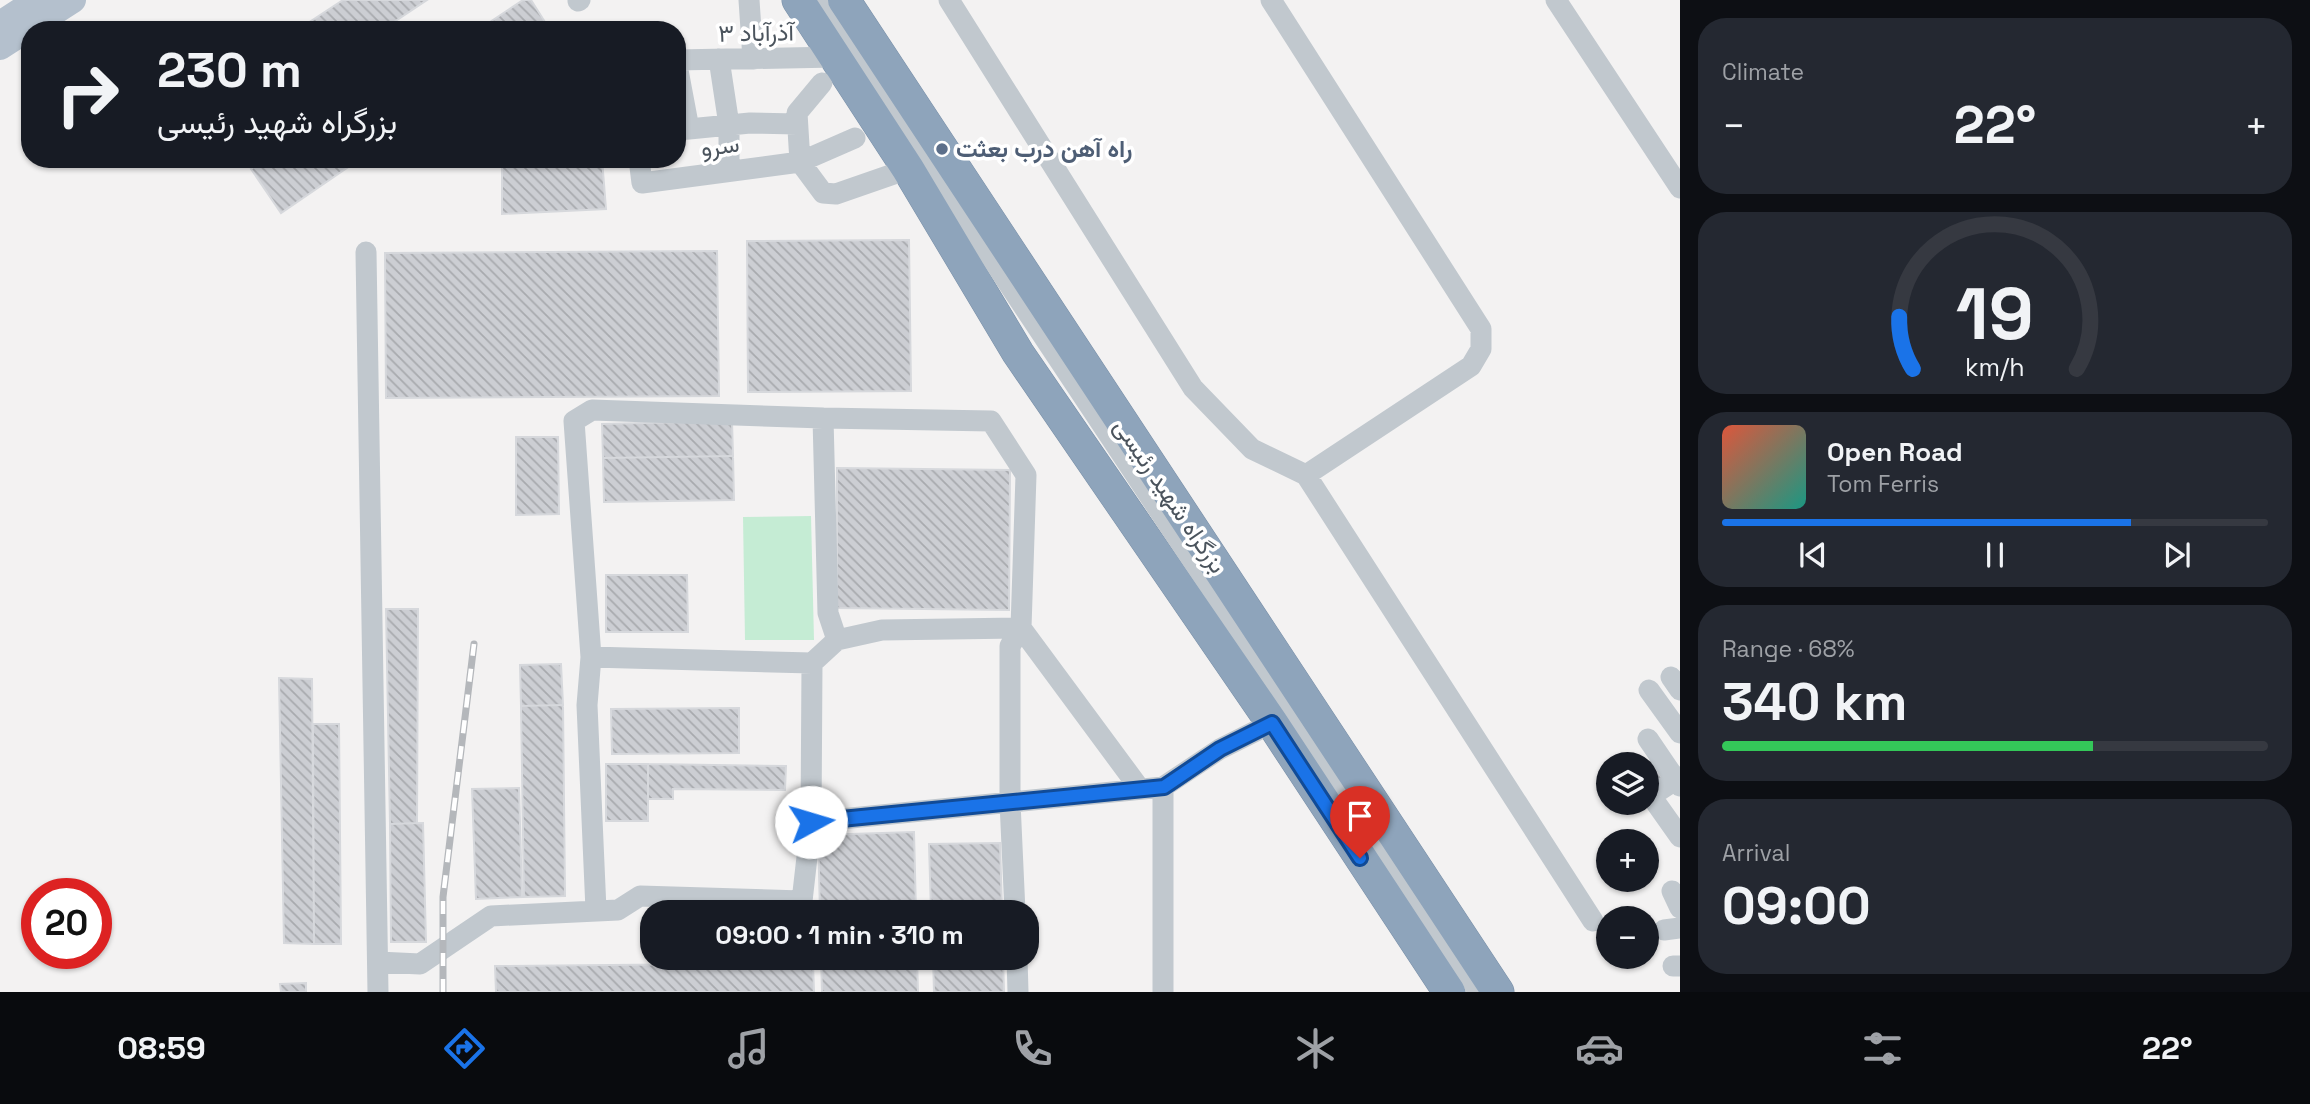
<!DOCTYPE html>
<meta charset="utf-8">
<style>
:root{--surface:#171b24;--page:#242831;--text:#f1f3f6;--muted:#9ea1a6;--line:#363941;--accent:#1a73e8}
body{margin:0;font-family:"Space Grotesk",Vazirmatn,sans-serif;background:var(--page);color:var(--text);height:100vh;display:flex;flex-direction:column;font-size:26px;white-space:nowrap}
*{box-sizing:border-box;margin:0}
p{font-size:23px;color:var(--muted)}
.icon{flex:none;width:38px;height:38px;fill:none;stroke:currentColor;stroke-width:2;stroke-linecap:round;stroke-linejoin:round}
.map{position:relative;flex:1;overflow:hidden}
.details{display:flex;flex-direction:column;gap:18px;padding:18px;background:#0d0f14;width:630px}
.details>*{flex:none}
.guide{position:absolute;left:21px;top:21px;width:665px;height:147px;border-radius:28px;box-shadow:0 2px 5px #0004;background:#171b24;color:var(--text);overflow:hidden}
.fabs{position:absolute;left:1596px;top:752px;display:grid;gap:14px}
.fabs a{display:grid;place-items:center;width:63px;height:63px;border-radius:50%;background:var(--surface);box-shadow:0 2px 5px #0004;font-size:35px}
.speed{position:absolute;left:21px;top:878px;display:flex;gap:14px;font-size:35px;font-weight:700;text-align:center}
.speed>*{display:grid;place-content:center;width:91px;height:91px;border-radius:50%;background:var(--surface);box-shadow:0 2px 5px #0004;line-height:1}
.speed .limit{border:10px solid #d22;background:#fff;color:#111}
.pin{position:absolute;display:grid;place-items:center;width:60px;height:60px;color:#fff;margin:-72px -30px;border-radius:50% 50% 50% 0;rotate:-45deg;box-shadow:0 0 7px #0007}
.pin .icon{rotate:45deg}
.me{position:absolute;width:77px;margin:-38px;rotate:84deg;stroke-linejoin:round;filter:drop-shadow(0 0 5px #0008)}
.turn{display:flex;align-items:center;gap:24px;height:147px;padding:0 21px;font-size:32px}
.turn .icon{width:91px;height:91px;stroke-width:2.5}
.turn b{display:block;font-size:49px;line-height:60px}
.big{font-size:52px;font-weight:600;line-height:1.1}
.details .card{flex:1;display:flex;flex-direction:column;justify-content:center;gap:10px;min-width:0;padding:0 24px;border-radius:28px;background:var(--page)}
.details .dial{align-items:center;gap:0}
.dial svg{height:182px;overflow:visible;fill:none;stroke:var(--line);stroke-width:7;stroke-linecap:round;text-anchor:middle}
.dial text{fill:var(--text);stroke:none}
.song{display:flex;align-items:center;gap:21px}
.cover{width:84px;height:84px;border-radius:10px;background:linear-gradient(135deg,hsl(10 70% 55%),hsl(170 70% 35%))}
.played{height:7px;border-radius:4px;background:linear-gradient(90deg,var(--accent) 75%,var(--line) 75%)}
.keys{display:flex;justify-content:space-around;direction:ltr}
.heat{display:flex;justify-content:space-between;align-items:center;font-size:38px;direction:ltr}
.charge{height:10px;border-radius:5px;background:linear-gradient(90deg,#34c759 68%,var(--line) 0)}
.trip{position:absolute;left:640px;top:900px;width:399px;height:70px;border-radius:28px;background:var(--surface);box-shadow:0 2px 5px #0004;font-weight:600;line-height:70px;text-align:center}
.tabs{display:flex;height:112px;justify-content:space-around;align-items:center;background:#090b0e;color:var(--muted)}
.tabs .icon{width:49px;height:49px}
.tabs .current{color:var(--accent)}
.tabs b{font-size:32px;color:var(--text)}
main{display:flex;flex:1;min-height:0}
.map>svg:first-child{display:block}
.green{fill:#c5ecd4}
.building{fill:url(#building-back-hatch);stroke:#d6d8dc;stroke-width:2}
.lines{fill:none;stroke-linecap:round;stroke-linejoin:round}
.highway-casing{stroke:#798fa7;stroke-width:33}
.minor{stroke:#c1c8ce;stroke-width:21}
.major{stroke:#b4c0cd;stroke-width:26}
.highway{stroke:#8ea4bb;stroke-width:32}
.rail-casing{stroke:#b4b7bb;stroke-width:7}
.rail{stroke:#fff;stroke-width:4.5;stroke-dasharray:13;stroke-linecap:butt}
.route-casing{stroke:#114b97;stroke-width:18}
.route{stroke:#1a73e8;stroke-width:12}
.service-dot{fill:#5c6f8a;stroke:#fff;stroke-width:2.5}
.labels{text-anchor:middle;stroke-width:7;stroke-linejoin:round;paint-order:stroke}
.street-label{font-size:24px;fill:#4b545d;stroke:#fff}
.service-label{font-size:24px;font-weight:bold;fill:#4e5e75;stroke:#fff;text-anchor:start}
</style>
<main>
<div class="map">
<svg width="1680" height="992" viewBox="0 0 1680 992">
<defs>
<pattern id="building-back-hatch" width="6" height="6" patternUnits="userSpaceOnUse" patternTransform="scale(1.75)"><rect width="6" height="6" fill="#ccced3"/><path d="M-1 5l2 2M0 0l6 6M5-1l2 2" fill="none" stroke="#a8aaae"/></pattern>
</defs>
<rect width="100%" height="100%" fill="#f3f2f2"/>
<path class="green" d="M811 516 814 640H745L743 517Z"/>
<path class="building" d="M343 0H427L382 30H313L308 23Z
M523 0H531L550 30H478Z
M266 159H360L281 213 251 169Z
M502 159H602L606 209 502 214Z
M909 240 911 391 748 392 747 241Z
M717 251 719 396 386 398 385 253Z
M732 421 733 456 603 458 602 424Z
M516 437H558L559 514 516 515Z
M733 456 734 500 604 502 603 458Z
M837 468 1010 470 1009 610 837 608Z
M606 575H687L688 632H606Z
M386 609H418L417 823 390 824Z
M561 664 563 705 521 706 520 665Z
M279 678 312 679 314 944 284 943Z
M563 705 565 896 524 897 521 706Z
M739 708V753L612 754 611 709Z
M313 724H339L341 944H314Z
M1657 756 1673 779 1650 794 1647 785 1645 765Z
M606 764H648V821H606Z
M648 764 786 766 785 790 673 789V799H648Z
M519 788 522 897 476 899 472 789Z
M423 823 426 942H391L390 824Z
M914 832 916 912H820L818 835Z
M1000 843 1002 912H931L929 844Z
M821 957H917L918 992H822Z
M933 957H1003L1004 992H934Z
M813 963 814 992H496L495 966Z
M306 983V992H281L280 984Z"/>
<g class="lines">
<defs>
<path id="highway" d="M798 0 908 169 1018 353 1272 723 1449 992
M844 0 1498 992"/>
</defs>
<use href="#highway" class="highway-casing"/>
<path class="minor" d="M749 0 753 59
M820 0 1479 992
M949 0 1193 388 1252 449 1306 475 1593 921
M1271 0 1481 329V349L1471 366 1306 475
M1556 0 1680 188
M578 1 580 0
M719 59 729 125V171
M677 60 836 57
M677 65 689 129 677 130
M822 83 797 113 800 162 855 138
M689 129 750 123 797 124
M639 159 642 183 800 162 823 193 836 194 908 169
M366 252 378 992
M837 640 828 613 823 418 991 421 1026 475 1021 628 1140 789
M591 657 587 705 596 910
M812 663 591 657 574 421 592 410 823 418
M1671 677 1680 690
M1649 690 1680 733
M1648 739 1680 786
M1680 777 1651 796 1680 837
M811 822 1163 787
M1672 891 1680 908
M1015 912 1010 802V646L1021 628
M1664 930 1680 928
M1017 957 1018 992
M378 962 420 964 491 916 618 910 640 896 802 901 811 822 812 663 837 640 882 630 1021 628
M1673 966H1680
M1163 992V787L1220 749 1272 723"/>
<path class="major" d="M0 24 37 0
M0 47 73 0"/>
<use href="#highway" class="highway"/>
<defs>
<path id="rail" d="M443 992V897L474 644"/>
</defs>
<use href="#rail" class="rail-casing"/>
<use href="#rail" class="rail"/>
</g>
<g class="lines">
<defs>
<path id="route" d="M811 822 1164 787 1220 749 1272 723 1360 858"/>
</defs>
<use href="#route" class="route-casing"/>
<use href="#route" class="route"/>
</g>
<circle class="service-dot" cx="942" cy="149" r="7"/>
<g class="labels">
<g class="street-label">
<text transform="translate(756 33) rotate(-1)" y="8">۳ آذرآباد</text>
<text transform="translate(720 146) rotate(-8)" y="8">سرو</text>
<text transform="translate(1170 496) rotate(56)" y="8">بزرگراه شهید رئیسی</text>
</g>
<g class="service-label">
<text x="956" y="157">راه آهن درب بعثت</text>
</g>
</g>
</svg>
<div class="fabs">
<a><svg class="icon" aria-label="layers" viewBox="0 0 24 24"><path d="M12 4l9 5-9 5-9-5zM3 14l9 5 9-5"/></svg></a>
<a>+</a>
<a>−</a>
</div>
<div class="speed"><div class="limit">20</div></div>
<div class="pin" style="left:1360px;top:858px;background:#d93025"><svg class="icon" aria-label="arrive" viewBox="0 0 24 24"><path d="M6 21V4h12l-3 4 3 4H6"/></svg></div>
<svg class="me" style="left:811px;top:822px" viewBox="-20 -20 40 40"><circle r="19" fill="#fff"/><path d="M0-13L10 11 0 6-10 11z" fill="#1a73e8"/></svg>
<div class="trip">09:00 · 1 min · 310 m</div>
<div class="guide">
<div class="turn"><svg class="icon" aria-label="right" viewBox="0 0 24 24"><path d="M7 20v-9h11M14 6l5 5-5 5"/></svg><div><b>230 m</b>بزرگراه شهید رئیسی</div></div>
</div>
</div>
<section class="details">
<div class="card"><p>Climate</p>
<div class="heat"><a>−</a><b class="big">22°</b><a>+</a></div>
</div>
<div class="card dial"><svg viewBox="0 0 100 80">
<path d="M14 69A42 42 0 1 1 86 69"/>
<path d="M14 69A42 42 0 0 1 8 46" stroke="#1a73e8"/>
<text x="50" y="56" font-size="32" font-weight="700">19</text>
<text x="50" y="72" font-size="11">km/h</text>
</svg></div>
<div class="card">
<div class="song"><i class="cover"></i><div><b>Open Road</b><p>Tom Ferris</p></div></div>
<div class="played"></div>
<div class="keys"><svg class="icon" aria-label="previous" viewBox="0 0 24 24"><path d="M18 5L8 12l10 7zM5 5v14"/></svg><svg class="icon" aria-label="pause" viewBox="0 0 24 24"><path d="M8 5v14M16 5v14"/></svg><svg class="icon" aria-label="next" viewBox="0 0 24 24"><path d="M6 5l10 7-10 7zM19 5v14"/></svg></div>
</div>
<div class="card"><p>Range · 68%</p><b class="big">340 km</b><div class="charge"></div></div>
<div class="card"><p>Arrival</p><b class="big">09:00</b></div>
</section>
</main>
<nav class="tabs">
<b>08:59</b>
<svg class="icon current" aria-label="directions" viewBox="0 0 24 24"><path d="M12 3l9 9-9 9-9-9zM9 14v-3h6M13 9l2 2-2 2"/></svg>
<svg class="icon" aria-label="music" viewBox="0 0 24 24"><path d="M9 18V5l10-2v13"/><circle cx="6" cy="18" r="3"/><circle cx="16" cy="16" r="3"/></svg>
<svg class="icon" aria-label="phone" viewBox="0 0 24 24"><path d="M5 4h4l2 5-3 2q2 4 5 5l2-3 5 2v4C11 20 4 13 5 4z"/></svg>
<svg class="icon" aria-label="climate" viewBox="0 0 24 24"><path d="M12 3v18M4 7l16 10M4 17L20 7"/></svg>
<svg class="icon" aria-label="car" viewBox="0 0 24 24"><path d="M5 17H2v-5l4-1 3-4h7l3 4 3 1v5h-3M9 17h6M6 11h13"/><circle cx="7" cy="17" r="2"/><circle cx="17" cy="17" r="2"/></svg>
<svg class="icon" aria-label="filters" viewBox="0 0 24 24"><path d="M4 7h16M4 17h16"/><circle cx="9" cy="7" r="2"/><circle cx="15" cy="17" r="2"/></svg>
<b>22°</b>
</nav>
